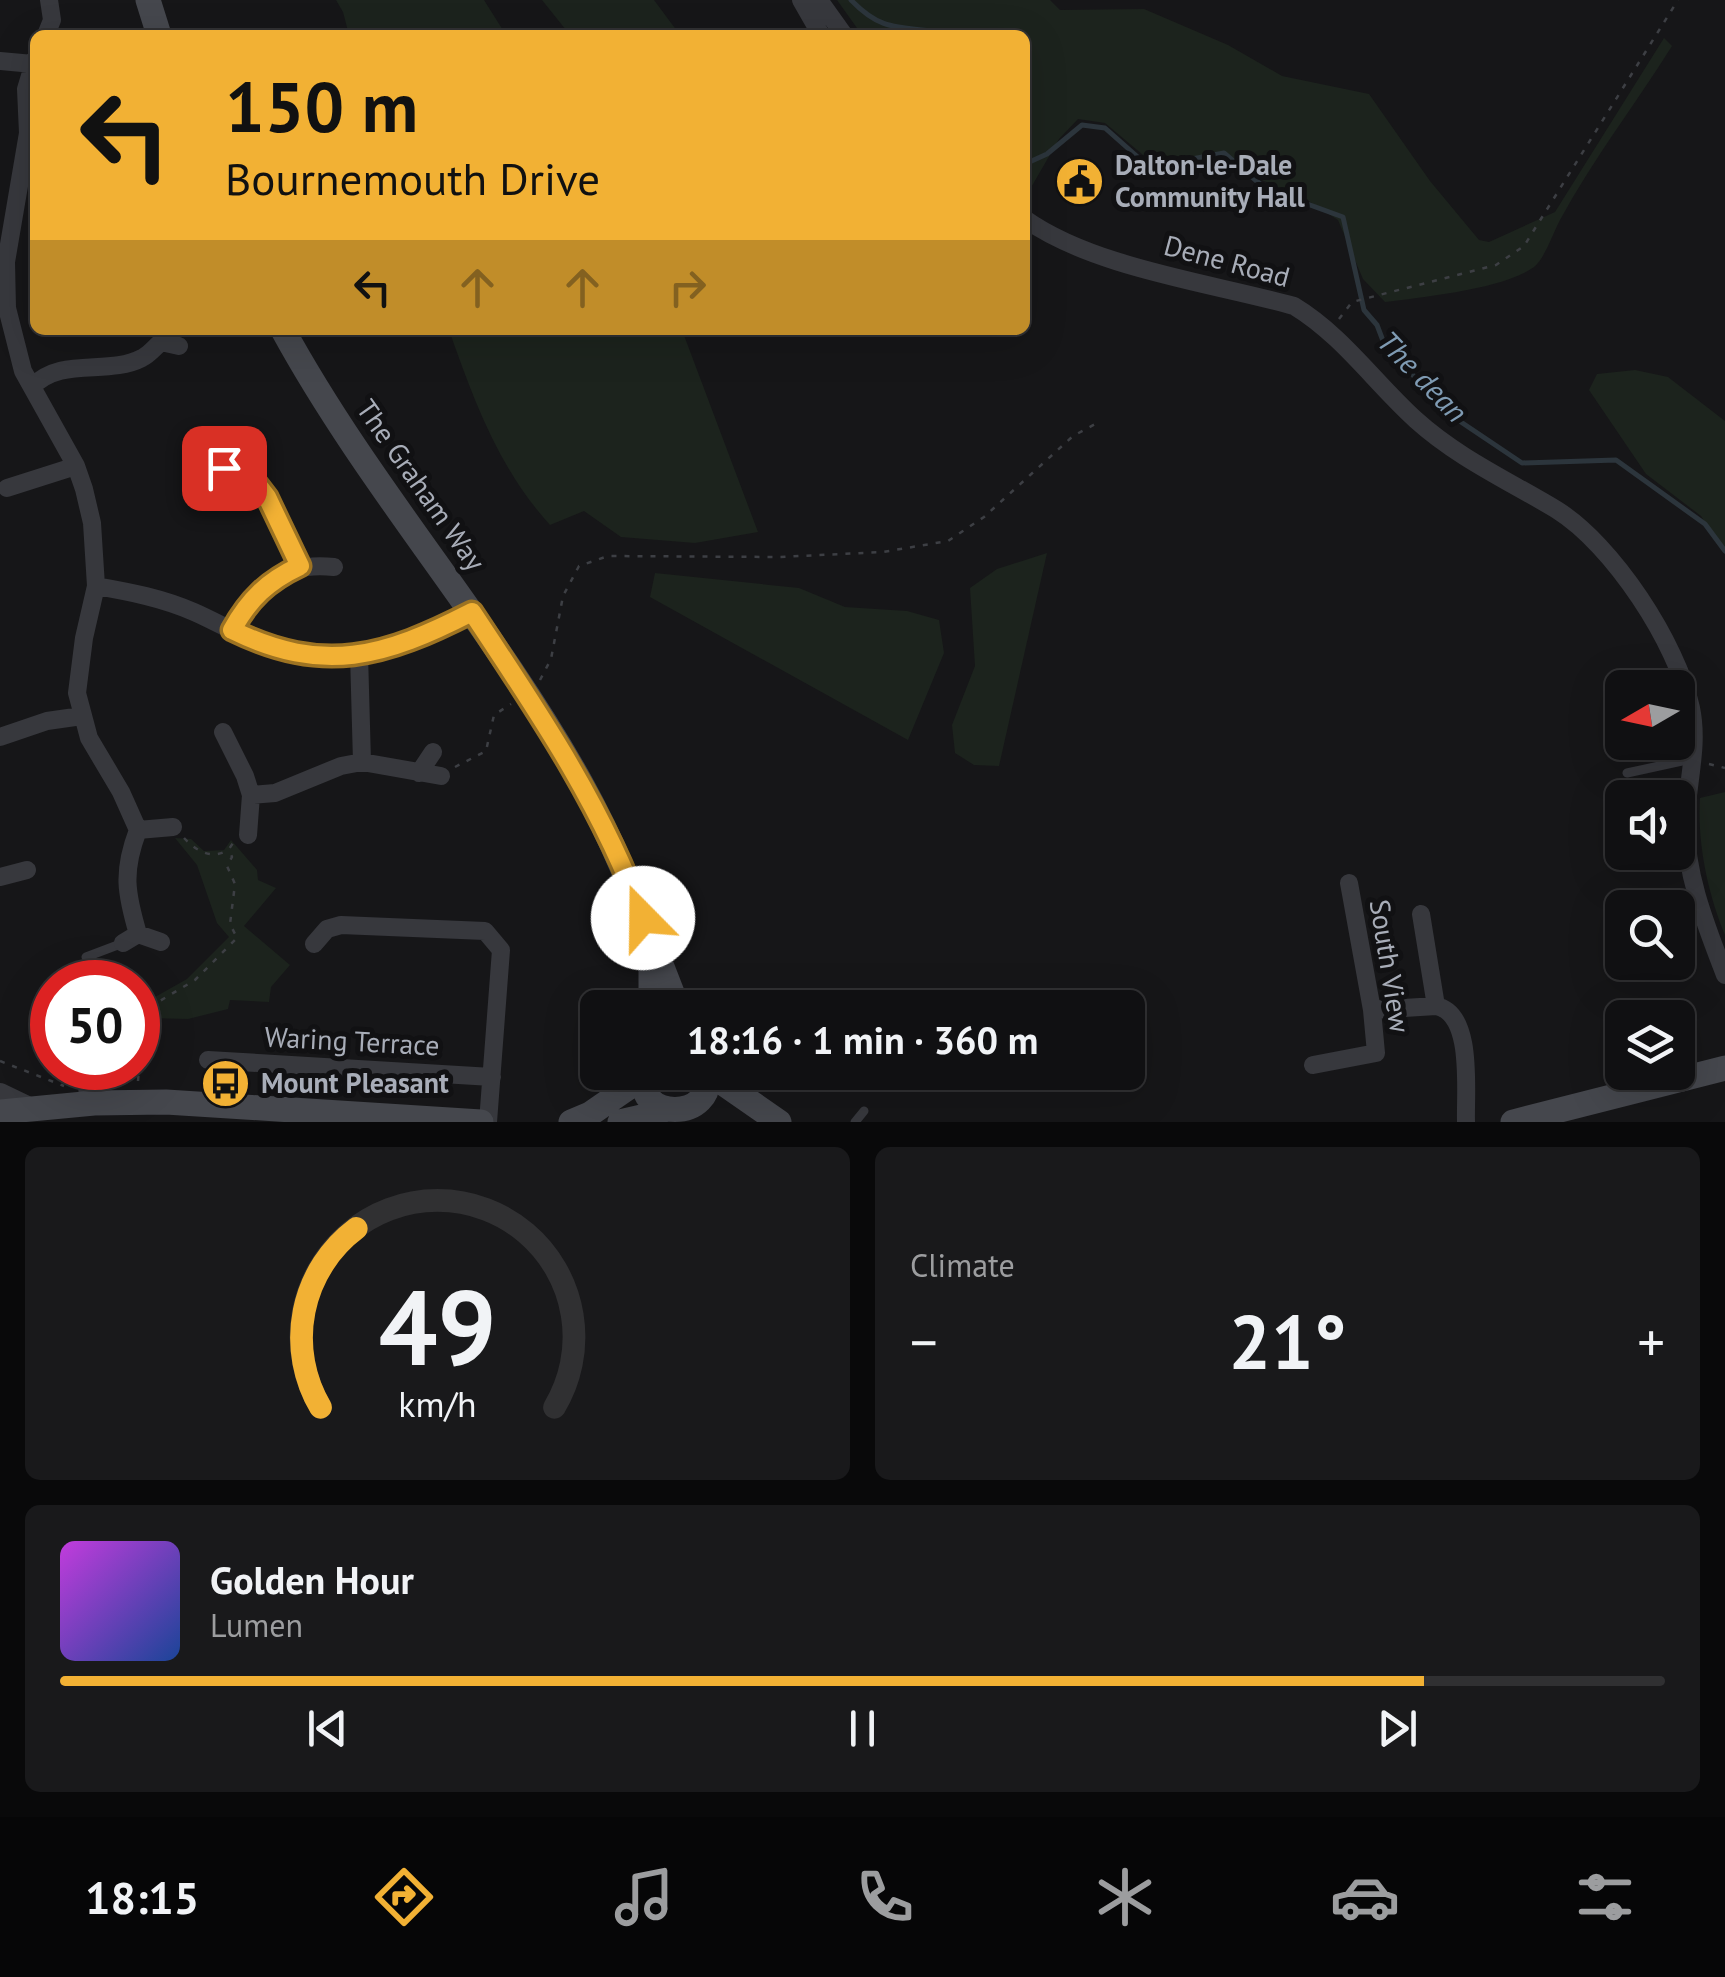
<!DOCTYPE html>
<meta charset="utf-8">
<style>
:root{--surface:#101012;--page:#19191b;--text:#f1f3f6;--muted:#9c9d9f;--line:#303032;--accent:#f2b134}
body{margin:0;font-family:"PT Sans",sans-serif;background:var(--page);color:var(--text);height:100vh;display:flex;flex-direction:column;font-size:38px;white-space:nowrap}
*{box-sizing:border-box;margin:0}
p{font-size:32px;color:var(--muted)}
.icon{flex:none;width:55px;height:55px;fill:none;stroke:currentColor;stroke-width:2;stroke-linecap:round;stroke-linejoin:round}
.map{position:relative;height:1122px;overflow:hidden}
.sheet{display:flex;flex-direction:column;gap:25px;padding:25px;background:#09090a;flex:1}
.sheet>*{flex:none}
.guide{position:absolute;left:30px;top:30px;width:1000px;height:305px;border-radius:15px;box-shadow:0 10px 40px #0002,0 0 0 2px var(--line);background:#f2b134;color:#111;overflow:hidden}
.needle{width:65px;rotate:261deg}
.tools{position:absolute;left:1605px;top:670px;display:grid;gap:20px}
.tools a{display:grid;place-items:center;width:90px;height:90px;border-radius:15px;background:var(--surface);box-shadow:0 10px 40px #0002,0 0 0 2px var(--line);font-size:50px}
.speed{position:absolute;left:30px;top:960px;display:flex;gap:20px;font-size:50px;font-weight:700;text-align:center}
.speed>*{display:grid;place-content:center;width:130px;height:130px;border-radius:50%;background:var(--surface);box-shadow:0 10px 40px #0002,0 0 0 2px var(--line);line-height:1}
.speed .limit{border:15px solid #d22;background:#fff;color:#111}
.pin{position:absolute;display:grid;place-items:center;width:85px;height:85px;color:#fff;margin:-42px;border-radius:20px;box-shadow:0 5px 15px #0006}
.me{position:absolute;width:110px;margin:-55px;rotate:338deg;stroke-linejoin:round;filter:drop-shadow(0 0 8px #0008)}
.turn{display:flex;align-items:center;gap:35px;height:210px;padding:0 30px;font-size:45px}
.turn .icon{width:130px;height:130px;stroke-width:2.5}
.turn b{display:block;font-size:70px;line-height:85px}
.lanes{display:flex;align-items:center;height:95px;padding:0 30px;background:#0003;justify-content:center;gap:50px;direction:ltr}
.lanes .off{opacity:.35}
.big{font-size:75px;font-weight:800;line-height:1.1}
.sheet .widget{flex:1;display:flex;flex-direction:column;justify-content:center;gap:15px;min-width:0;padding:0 35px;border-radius:15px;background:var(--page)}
.sheet .dial{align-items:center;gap:0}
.dial svg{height:260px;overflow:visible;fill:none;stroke:var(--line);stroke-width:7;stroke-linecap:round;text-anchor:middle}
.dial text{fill:var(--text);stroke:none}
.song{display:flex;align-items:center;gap:30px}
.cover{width:120px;height:120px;border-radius:15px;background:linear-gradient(135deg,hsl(290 70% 55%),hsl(220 70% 35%))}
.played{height:10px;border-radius:5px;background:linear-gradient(90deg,var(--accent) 85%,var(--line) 85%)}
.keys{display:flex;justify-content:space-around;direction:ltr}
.heat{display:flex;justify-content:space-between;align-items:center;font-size:55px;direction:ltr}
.sheet .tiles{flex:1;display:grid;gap:25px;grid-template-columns:1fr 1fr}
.widget:last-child{grid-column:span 2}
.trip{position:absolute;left:580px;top:990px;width:565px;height:100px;border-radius:15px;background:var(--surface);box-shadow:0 10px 40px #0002,0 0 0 2px var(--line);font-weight:800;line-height:100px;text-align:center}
.dock{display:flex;height:160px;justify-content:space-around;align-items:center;background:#060607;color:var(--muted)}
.dock .icon{width:70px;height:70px}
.dock .selected{color:var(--accent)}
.dock b{font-size:45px;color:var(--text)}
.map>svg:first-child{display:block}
.green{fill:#1c231d}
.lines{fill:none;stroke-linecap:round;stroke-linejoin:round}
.stream{stroke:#2c353c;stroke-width:5}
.path{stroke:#3d3f44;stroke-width:2.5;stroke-dasharray:5 8;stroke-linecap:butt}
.service{stroke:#37383d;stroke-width:9}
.minor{stroke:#37383d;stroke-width:18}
.tertiary{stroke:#37383d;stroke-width:22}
.secondary{stroke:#45474d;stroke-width:25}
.route-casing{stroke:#9d7322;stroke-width:25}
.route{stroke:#f2b134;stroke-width:18}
.labels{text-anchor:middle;stroke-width:10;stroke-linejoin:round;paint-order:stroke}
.poi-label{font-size:28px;font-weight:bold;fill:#a8adb8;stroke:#111113;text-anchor:start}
.street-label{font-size:28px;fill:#a8adb8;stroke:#111113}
.water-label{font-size:30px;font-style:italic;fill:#7f9bb3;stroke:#111113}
</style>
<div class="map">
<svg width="1725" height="1122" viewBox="0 0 1725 1122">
<rect width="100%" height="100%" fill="#161618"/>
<path class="green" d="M336 0H484L506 35H349L343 12Z
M542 0H654L680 35H570Z
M837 0H1050L1060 10 1144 9 1228 45 1282 76 1369 94 1430 181 1479 240 1489 242 1555 212 1664 38 1672 46C1635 105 1593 159 1560 220 1553 233 1545 258 1534 267 1504 289 1423 297 1385 302L1363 279 1338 220 1307 200 1223 163 1149 160 1105 123 1078 119 1059 139 1025 198V35H862Z
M449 330H682L758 532 695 543 621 537 584 511 550 525C499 469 474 401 449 330Z
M1635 370 1668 377 1725 421V554L1701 516 1646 474 1589 390 1597 374Z
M1047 553 999 766 974 765 955 753 952 725 975 666 970 588 997 569Z
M655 573 799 588 845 607 907 611 939 620 944 653 908 740 650 597Z
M1725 792V935C1708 894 1697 843 1700 798Z
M175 838 191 839 204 851 224 850 231 840 257 870 258 880 276 888 244 926 290 965 271 987 269 1002 230 1000 228 1009 188 1019 148 1018 139 1006 187 979 229 937 217 923 197 865Z"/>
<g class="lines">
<path class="stream" d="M851 0C878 28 893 27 931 31L934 35
M1025 164 1047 154 1082 125 1105 128 1149 167 1224 153 1266 189 1343 217 1364 310 1377 325 1385 346 1452 416 1522 463 1616 460 1705 524 1725 551"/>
<path class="path" d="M1339 319 1352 302 1496 265 1524 246 1678 0
M540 680 551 659 563 596 579 566 608 556 778 557 883 552 948 541 984 517 1073 436 1099 422
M1709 764 1725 768
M455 767 486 751 494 715 511 704
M184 838C196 851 213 861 229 849
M0 1061 64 1086
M138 1081 143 1011 195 980 237 938 230 924 235 884 227 866 232 857 229 849 233 843"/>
<path class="service" d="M1627 773 1691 759
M86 957 123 943
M42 1008 52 1027
M77 1068 81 1073 84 1100
M855 1122 864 1111"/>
<path class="minor" d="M801 0 821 35
M819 0 844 35
M46 35 52 20 49 0
M35 59 26 89 28 133 6 262 7 308 23 371 76 466 84 489 92 523 96 586 84 638 77 693 89 738 121 792 138 830C122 872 126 893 138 934
M0 61 33 64
M1025 219C1094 268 1212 283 1294 306 1342 335 1375 383 1416 420 1458 458 1509 481 1557 510 1613 545 1677 643 1691 708 1699 746 1687 782 1686 821 1684 872 1707 928 1725 975
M32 387C61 356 108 376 142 358 149 355 155 347 161 342L179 346
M211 468C269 469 279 522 300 566
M205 485 211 468 206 448
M7 488 76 466
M96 586C130 592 162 598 194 612 217 622 240 636 264 645 336 673 407 645 472 612
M231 630C256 587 281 561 334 567
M359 654 362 762
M223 732 245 776 251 795 275 793 341 766 362 762 441 776
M0 737 47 721 82 716
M419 773 433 752
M138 830 173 827
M248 835 251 795
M0 877 27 870
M1421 914 1436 1006
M123 943 138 934 161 942
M314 944 327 929 341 925 485 931 501 950 488 1122
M1372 1010 1436 1006C1474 1013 1465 1091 1466 1122
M208 1060 492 1077
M1313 1065 1376 1053 1372 1010 1349 883"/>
<path class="tertiary" d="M0 1094 27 1107"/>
<path class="secondary" d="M148 0 159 35
M283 330C370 489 493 625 581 783 621 855 648 932 678 1008
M651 953V1008
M646 1072C630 1122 719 1122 706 1072
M707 1072 779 1122
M0 1112 94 1103 166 1102 481 1122
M571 1122 590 1114 645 1076
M620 1122 659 1113
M1513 1122 1725 1068"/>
</g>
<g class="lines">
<defs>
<path id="route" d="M224 468 254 480 267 497 300 566C268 581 249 599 232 630 324 675 384 657 472 612 537 710 603 807 643 918"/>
</defs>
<use href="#route" class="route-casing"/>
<use href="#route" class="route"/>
</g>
<defs>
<symbol id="civic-disc" viewBox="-11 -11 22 22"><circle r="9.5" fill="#f2b134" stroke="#111113"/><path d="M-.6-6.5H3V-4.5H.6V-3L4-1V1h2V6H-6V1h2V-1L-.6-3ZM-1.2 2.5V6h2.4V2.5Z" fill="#111"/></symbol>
<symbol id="bus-disc" viewBox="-11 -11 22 22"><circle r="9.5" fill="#f2b134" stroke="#111113"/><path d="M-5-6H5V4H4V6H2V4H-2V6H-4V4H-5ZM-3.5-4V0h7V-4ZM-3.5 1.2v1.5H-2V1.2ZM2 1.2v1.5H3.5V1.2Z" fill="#111"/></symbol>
</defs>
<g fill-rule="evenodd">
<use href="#civic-disc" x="1052" y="154" width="55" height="55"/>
<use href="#bus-disc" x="198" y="1056" width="55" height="55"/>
</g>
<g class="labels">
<g class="poi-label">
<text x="1115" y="175">Dalton-le-Dale<tspan x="1115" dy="32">Community Hall</tspan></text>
<text x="261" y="1093">Mount Pleasant</text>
</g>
<g class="street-label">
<text transform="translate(1227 261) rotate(15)" y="10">Dene Road</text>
<text transform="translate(421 485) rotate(55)" y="10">The Graham Way</text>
<text transform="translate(1390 966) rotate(81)" y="10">South View</text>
<text transform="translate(352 1041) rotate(3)" y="10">Waring Terrace</text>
</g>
<g class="water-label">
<text transform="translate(1422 377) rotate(46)" y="10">The dean</text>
</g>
</g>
</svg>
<div class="tools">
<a><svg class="needle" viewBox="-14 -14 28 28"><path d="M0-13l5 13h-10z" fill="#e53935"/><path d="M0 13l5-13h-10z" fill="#9c9d9f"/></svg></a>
<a><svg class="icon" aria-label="sound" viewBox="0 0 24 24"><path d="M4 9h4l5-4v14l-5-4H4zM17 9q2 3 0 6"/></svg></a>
<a><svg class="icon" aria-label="search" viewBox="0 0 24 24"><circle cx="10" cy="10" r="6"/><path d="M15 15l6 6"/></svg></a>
<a><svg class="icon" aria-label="layers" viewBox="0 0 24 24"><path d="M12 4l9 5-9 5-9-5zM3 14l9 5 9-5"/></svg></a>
</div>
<div class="speed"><div class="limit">50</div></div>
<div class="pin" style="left:224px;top:468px;background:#d93025"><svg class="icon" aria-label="arrive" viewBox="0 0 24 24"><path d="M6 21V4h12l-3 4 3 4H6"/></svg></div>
<svg class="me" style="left:643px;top:918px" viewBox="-20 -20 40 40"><circle r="19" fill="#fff"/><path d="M0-13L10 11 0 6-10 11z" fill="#f2b134"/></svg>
<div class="trip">18:16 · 1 min · 360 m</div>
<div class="guide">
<div class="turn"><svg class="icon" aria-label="left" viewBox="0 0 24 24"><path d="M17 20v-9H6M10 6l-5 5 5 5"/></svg><div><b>150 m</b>Bournemouth Drive</div></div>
<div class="lanes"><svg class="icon" aria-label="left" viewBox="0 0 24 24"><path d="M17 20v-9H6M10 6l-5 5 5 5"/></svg><svg class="icon off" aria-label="ahead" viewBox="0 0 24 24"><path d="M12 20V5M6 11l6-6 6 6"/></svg><svg class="icon off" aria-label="ahead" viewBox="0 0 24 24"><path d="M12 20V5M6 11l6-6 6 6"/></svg><svg class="icon off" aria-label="right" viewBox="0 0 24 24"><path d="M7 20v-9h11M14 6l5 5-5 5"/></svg></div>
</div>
</div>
<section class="sheet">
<div class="tiles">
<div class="widget dial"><svg viewBox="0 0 100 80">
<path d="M14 69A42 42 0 1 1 86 69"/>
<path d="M14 69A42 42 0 0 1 25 14" stroke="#f2b134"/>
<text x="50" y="56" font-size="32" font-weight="700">49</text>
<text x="50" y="72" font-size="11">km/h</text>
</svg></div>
<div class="widget"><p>Climate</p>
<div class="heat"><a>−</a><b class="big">21°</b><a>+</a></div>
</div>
<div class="widget">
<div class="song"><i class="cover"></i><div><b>Golden Hour</b><p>Lumen</p></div></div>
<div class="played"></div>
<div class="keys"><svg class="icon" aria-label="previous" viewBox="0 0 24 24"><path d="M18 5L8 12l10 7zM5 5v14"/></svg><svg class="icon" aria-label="pause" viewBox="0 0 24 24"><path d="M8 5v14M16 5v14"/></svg><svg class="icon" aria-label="next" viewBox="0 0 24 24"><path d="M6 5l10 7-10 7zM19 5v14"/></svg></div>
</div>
</div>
</section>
<nav class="dock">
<b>18:15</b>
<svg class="icon selected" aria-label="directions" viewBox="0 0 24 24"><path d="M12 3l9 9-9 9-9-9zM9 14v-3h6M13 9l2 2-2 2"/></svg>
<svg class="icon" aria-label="music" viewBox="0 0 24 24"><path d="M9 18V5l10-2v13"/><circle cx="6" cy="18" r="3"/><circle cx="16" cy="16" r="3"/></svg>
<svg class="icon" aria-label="phone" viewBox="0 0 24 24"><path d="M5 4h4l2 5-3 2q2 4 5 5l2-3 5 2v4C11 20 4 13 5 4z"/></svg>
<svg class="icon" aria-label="climate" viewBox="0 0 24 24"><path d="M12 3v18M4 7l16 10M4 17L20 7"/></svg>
<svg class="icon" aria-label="car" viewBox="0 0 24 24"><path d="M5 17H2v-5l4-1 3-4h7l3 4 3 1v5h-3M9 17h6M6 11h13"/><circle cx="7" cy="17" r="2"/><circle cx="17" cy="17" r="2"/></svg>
<svg class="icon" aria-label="filters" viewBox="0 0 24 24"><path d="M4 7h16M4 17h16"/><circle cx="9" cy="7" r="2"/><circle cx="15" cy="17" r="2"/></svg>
</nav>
